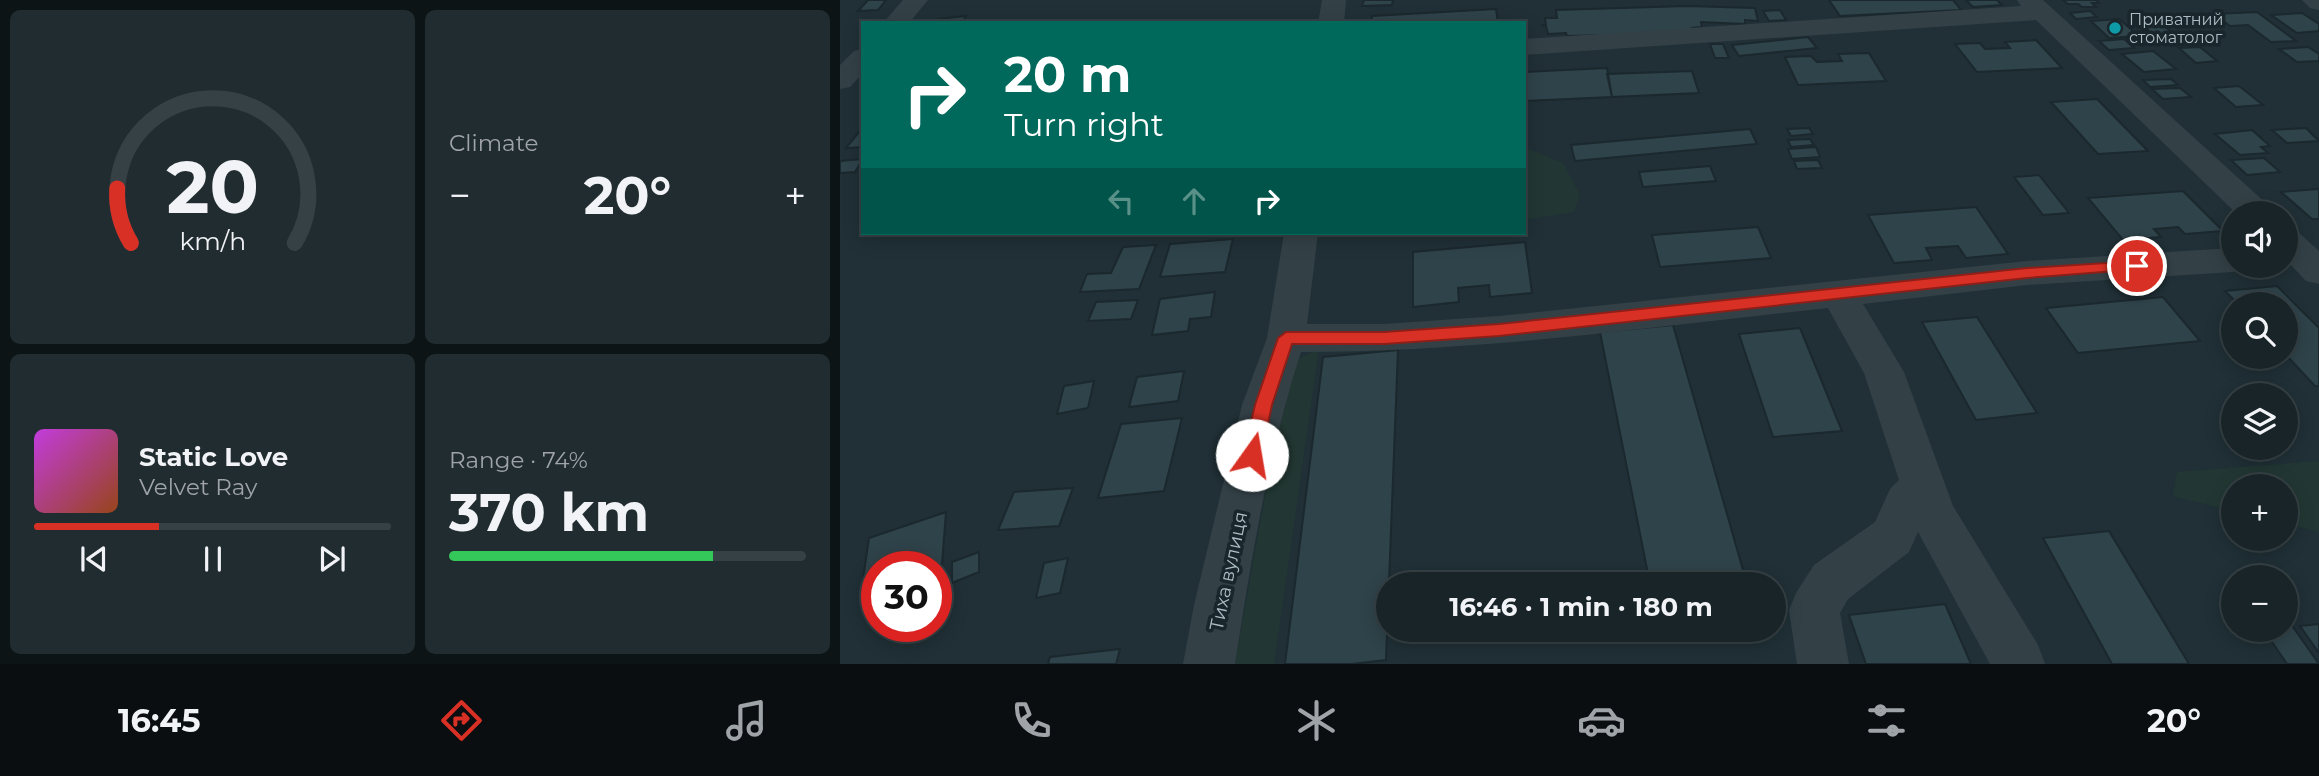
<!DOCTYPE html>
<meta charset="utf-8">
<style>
:root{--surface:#182428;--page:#212c30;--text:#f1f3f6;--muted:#9fa4a8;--line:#364145;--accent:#d93025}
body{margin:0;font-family:Montserrat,sans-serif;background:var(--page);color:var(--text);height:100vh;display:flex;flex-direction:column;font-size:26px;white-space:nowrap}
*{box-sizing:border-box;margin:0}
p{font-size:23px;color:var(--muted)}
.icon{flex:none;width:38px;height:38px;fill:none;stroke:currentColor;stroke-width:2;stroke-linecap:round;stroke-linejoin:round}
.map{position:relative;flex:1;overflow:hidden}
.details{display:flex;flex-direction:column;gap:10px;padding:10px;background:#0d1416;width:840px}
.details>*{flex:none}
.guide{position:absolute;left:21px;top:21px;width:665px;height:214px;border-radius:0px;box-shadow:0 4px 18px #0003,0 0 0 2px var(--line);background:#00695c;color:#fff;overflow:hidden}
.controls{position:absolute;left:1381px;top:201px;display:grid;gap:14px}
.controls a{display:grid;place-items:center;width:77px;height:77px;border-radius:50%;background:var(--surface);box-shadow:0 4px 18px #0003,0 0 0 2px var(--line);font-size:35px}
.speed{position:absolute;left:21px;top:551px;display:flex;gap:14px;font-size:35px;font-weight:700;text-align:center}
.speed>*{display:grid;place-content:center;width:91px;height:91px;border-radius:50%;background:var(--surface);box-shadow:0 4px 18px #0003,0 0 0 2px var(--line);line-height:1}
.speed .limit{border:10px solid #d22;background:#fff;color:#111}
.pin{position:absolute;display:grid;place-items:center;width:60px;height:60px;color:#fff;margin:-30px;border:4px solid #fff;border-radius:50%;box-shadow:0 2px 7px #0007}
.me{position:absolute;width:77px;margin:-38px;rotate:13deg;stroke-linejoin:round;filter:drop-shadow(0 0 5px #0008)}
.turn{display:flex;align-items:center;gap:24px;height:147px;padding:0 28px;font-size:32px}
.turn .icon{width:91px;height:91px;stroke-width:2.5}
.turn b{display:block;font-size:49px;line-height:60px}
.lanes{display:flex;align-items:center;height:66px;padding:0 28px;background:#0003;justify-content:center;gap:35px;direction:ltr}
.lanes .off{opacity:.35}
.big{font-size:52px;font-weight:700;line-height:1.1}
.details .widget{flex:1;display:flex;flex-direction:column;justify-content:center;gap:10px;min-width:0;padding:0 24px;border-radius:10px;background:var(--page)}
.details .dial{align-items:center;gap:0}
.dial svg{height:182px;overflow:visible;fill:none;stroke:var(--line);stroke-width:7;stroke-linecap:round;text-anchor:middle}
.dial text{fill:var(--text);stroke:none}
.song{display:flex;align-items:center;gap:21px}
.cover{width:84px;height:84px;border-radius:10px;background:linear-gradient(135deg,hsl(290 70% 55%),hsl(20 70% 35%))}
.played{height:7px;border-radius:4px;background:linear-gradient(90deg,var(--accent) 35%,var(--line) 35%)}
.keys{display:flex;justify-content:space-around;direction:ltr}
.heat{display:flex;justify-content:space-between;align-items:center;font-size:38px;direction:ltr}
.charge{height:10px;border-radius:5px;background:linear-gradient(90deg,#34c759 74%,var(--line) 0)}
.details .tiles{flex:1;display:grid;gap:10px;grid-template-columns:repeat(2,1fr)}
.trip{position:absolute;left:536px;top:572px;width:410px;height:70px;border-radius:35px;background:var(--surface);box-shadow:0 4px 18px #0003,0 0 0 2px var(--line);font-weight:700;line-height:70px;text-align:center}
.tab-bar{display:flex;height:112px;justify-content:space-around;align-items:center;background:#0a0e10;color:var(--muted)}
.tab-bar .icon{width:49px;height:49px}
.tab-bar .current{color:var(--accent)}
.tab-bar b{font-size:32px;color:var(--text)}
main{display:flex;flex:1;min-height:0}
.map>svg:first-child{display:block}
.green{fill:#223733}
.building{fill:#2f434a;stroke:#1b282d;stroke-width:2}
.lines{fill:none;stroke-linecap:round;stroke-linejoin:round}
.minor{fill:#334147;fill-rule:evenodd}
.route{fill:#d93025;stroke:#8d1f18;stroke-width:2}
.culture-dot{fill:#0f9aa8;stroke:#19262b;stroke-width:2.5}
.labels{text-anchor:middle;stroke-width:7;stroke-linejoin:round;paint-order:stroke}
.far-poi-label{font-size:16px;fill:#adbdc4;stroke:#19262b;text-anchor:start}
.street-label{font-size:19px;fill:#adbdc4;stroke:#19262b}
</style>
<main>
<section class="details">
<div class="tiles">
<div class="widget dial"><svg viewBox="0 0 100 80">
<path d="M14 69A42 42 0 1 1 86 69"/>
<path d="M14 69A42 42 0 0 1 8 45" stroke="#d93025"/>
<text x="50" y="56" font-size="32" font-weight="700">20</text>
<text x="50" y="72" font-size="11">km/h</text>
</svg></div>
<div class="widget"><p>Climate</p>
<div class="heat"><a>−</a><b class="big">20°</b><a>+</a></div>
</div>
<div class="widget">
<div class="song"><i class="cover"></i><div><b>Static Love</b><p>Velvet Ray</p></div></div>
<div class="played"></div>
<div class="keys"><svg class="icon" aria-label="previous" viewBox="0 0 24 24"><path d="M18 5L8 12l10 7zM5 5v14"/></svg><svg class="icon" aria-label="pause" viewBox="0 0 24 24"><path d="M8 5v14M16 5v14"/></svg><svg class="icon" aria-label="next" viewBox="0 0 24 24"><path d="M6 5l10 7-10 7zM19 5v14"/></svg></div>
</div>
<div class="widget"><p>Range · 74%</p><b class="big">370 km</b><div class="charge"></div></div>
</div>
</section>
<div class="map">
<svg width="1479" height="664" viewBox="0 0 1479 664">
<rect width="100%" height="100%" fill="#203036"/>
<path class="green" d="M684 147 723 163 740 195 734 212 684 220Z
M479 349 434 664H395L445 385 456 360Z
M1479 461V532L1446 524V486H1393V511L1333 496 1337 472Z"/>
<path class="building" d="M28 0H46L38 10 18 11Z
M524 0H553L552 5 522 6Z
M989 0H1113L1121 10 1000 16Z
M1126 0H1157L1162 5 1133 7Z
M1223 0H1256L1259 3H1252L1256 7H1242L1238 4H1228Z
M847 6 915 8 918 21 905 20V24L861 22 862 27 852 28 853 33 727 36 726 33 708 34 706 26 701 25H706L705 18H717L716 10Z
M656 9 658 23H531L532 16Z
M940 10 946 20 929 21 923 11Z
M1250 11 1257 17 1236 19 1230 13Z
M1417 12 1456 41 1431 42 1408 25 1390 26 1374 14Z
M1462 13 1479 24V31L1457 33 1431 15Z
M126 16 122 23H96L98 19Z
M1295 18H1315L1336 36 1315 37Z
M1279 19 1299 36 1269 38 1251 21Z
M968 37 977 48 899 56 892 45Z
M1284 39 1294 48 1269 50 1259 41Z
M1196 40 1222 68 1137 72 1115 44 1140 43 1145 49 1170 48 1165 42Z
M870 44H883L889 58H875Z
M1360 47 1377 61 1356 63 1339 48Z
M1468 47 1479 54V61L1457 62 1439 49Z
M1313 51 1336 69 1304 72 1282 54Z
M1029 53 1046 81 958 85 945 57 971 56 977 62 1002 61 998 54Z
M767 68 772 97 684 101V72Z
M852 71 859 93 772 97 767 74Z
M1331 79 1338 85 1310 87 1303 80Z
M1399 86 1423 105 1396 107 1374 88Z
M1340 88 1351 97 1323 99 1312 89Z
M1257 99 1308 151 1258 154 1211 102Z
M23 127V147L6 148Z
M969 128 973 134 951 136 947 129Z
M1466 128 1479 141 1447 143 1432 130Z
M910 129 917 144 735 161 731 145Z
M1412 130 1430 146 1421 147 1428 153 1400 155 1375 134Z
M970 139 974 145 951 147 948 140Z
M976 147 980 157 952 159 948 149Z
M1424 158 1440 172 1407 175 1391 160Z
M23 159 15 172 0 173V161Z
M978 160 982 168 957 169 954 161Z
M870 166 876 181 803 187 799 172Z
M1199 175 1229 213 1203 215 1174 177Z
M1479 189V219H1472L1441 192Z
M1343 191 1383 231 1345 234 1338 227 1314 229 1321 237 1283 240 1248 198Z
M1136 207 1168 254 1126 258 1118 246 1086 248 1092 260 1054 263 1028 215Z
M918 227 931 258 820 267 812 235Z
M393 239 385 272 320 277 330 244Z
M685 242 692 293 650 297 649 285 618 288 619 302 573 307V252Z
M316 245 299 289 240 292 247 274 271 273 283 247Z
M1437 286 1479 328V386H1475L1446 355V304H1398L1385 291Z
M375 292 371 317 350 319 348 331 312 335 320 299Z
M1323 297 1360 341 1238 353 1206 308Z
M298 300 291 319 248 321 256 302Z
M1137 317 1197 413 1136 420 1082 322Z
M833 325 907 584H810L760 332Z
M960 328 1002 431 933 437 899 334Z
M558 350 546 660 512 664H445L483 357Z
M344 371 338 401 289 407 297 377Z
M254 381 248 408 217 414 224 386Z
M342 418 324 491 258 498 281 424Z
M233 488 219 526 158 530 174 492Z
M106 512 102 564 93 567H37V587L21 592 29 538Z
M1269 531 1349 664H1272L1203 538Z
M139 552V572L112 583V562Z
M228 558 220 593 196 598 204 563Z
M1105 604 1131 664H1026L1009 615Z
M1446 617 1479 664H1447L1424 630H1446Z
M1479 624V653L1460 626Z
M280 649 276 664H208L210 657Z"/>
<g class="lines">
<path class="minor" d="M63 0H88L69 23H43Z
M482 0H506L504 23H478Z
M1177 0H1203L1429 206 1433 214H1397L1196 20 684 55V39L1181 6Z
M1462 0H1479V10L1470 8Z
M23 49V73L10 87 0 89V65L14 51Z
M1446 228 1458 232 1479 251V284L1466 281 1446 260Z
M444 233H478L467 324H544L659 316 1187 261 1393 248V266H1407L1393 272 1187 285 1023 304 1064 372 1113 506 1198 645 1205 664H1150L1078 532 1069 552 1008 599 1000 613 1009 664H957L949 610 956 593 974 565 1035 522 1050 489 1059 480 1024 373 988 308C812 327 637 352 461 352 428 453 411 560 395 664H343L354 605 402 405 427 338Z"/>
</g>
<path class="route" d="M1297 261 1304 266 1302 269 1187 278 659 336 544 344H452L432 405 421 455 419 460 412 463 406 460 403 455 415 405 438 338 446 332H544L659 324 1187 268Z"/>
<circle class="culture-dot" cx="1275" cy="28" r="7"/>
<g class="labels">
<g class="far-poi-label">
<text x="1289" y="25">Приватний<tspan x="1289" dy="18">стоматолог</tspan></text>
</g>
<g class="street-label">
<text transform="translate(388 571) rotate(-78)" y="7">Тиха вулиця</text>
</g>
</g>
</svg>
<div class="controls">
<a><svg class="icon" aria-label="sound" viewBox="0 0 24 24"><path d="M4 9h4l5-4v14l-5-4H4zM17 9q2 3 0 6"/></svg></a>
<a><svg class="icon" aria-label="search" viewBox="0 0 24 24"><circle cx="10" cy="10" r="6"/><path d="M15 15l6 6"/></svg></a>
<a><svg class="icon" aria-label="layers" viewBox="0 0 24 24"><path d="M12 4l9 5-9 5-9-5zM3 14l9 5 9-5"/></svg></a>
<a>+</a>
<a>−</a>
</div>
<div class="speed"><div class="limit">30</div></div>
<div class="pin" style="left:1297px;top:266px;background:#d93025"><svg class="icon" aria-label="arrive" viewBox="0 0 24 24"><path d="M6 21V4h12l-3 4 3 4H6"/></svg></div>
<svg class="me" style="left:412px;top:455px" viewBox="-20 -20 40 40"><circle r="19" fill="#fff"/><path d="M0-13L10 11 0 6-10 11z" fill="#d93025"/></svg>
<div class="trip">16:46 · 1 min · 180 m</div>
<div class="guide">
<div class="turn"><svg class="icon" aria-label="right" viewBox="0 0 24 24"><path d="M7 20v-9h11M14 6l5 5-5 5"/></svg><div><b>20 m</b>Turn right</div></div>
<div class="lanes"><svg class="icon off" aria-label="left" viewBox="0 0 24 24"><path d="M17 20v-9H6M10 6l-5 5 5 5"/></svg><svg class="icon off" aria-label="ahead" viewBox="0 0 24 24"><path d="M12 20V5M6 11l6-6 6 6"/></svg><svg class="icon" aria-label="right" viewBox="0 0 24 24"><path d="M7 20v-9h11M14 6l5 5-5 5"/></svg></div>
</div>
</div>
</main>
<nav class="tab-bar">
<b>16:45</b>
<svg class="icon current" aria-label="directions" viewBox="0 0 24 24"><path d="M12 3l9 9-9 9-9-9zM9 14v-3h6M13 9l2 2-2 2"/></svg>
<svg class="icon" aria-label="music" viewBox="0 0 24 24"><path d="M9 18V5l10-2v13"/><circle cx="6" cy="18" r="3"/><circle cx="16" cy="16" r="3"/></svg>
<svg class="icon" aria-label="phone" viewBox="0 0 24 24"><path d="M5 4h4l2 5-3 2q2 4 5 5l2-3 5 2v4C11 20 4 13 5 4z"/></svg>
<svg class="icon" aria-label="climate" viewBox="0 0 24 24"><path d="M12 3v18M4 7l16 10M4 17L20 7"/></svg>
<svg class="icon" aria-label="car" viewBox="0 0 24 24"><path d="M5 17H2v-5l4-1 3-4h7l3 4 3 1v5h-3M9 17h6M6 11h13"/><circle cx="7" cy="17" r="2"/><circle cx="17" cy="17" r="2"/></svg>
<svg class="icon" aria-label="filters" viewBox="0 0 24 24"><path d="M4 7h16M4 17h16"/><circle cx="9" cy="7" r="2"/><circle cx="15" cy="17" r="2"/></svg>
<b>20°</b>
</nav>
